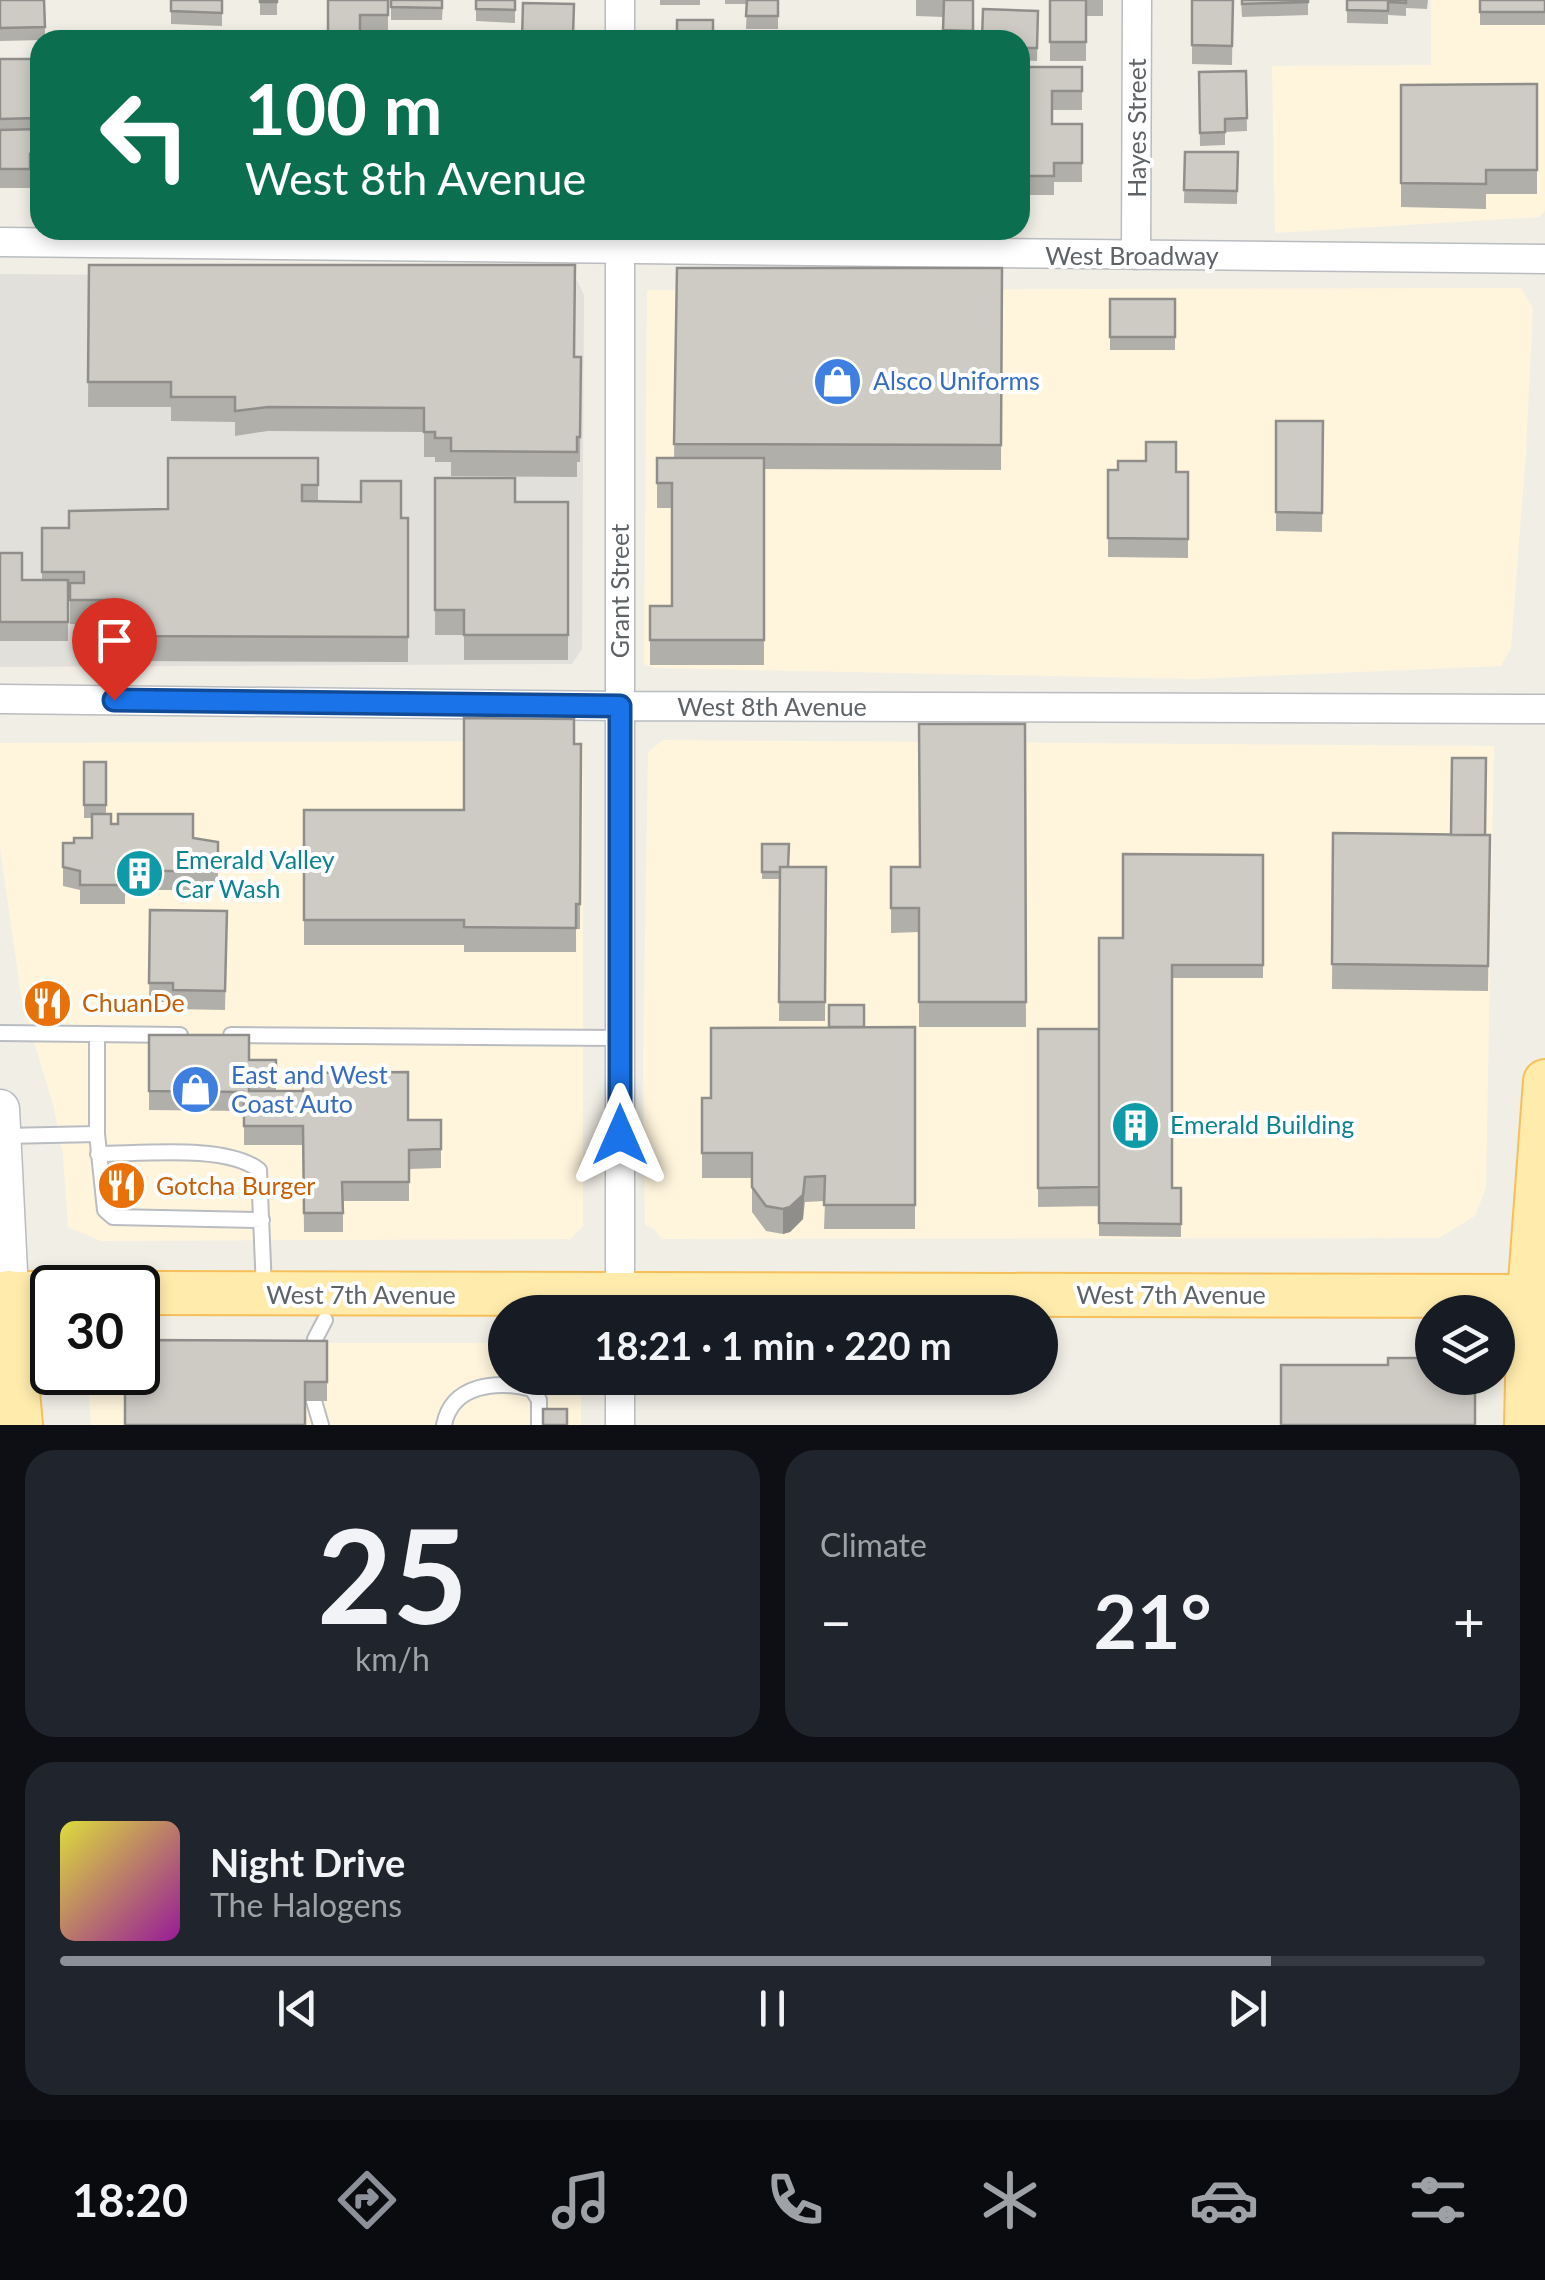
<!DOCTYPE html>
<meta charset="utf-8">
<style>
:root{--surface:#171b24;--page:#20242c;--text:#f1f3f6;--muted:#9ea1a6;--line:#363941;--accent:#8c9099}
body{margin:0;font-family:Lato,sans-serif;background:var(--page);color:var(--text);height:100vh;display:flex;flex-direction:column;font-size:38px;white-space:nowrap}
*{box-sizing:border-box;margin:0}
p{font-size:32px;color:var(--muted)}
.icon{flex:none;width:55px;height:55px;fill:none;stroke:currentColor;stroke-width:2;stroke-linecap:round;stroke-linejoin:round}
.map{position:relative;height:1425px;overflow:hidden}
.sheet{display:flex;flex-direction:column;gap:25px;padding:25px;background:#0d0f14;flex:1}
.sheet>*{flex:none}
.guide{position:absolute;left:30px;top:30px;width:1000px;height:210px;border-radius:30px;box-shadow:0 5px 15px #0003;background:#0b6e4f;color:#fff;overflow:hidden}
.tools{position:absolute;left:1415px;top:1295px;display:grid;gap:20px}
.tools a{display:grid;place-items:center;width:100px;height:100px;border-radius:50%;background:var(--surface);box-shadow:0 5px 15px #0003;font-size:50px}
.speed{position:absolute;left:30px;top:1265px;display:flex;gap:20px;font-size:50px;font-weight:700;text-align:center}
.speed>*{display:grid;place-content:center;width:130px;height:130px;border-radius:50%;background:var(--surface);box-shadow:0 5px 15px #0003;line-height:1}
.speed .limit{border:5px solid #111;border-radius:15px;background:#fff;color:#111}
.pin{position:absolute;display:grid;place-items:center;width:85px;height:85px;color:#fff;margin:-102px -42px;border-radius:50% 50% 50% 0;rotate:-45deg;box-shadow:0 0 10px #0007}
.pin .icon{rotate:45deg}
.me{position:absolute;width:110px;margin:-55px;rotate:0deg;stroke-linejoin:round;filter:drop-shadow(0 0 8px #0008)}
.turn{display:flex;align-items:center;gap:35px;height:210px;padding:0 50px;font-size:45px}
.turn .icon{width:130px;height:130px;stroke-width:2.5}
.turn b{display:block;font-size:70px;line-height:85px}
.big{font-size:75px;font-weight:700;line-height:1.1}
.sheet .widget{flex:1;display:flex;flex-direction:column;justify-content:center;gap:15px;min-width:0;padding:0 35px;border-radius:30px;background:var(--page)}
.sheet .dial{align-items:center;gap:0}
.dial b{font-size:130px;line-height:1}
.song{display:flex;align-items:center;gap:30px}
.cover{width:120px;height:120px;border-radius:15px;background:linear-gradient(135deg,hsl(60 70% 55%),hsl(300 70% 35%))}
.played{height:10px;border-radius:5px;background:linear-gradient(90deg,var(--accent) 85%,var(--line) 85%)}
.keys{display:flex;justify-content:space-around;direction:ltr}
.heat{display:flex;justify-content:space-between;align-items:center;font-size:55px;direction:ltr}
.sheet .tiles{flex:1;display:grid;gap:25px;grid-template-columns:1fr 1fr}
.widget:last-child{grid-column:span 2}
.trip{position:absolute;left:488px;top:1295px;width:570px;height:100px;border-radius:50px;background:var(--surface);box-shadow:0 5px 15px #0003;font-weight:700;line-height:100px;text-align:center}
.dock{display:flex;height:160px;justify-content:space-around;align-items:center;background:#090b0e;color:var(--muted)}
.dock .icon{width:70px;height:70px}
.dock .on{color:var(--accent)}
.dock b{font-size:45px;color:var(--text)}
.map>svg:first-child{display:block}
.commercial{fill:#fff5dd}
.industrial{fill:#e2e0db}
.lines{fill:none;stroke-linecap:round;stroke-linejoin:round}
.service-casing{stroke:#b9bcc0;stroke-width:18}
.minor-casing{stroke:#b9bcc0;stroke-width:31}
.secondary-casing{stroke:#b8bcc0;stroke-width:41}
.primary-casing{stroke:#f7bf5a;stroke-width:46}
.service{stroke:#fff;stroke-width:14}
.minor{stroke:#fff;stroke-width:28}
.secondary{stroke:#fff;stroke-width:38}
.primary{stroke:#ffecad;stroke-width:42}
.wall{fill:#b1afa9}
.shaded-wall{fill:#908e8a}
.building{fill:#cecbc5;stroke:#908e8a;stroke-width:2.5}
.route-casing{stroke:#114b97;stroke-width:25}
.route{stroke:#1a73e8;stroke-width:18}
.labels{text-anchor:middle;stroke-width:8;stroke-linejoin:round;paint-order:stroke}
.street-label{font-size:25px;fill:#5e6367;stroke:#fff}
.shop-label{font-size:25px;fill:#366cbe;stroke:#fff;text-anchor:start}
.culture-label{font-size:25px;fill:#0d838f;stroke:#fff;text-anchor:start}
.food-label{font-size:25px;fill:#c56008;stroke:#fff;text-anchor:start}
</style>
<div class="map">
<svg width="1545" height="1425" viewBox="0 0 1545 1425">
<rect width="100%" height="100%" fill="#f1eee6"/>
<path class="commercial" d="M1431 0H1545V211L1539 217 1275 233 1272 66 1431 65Z
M1521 288 1533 308 1526 450 1511 648 1501 666 1195 679 654 668 644 664 647 290Z
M663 740 1494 746 1486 1188 1475 1216 1439 1238 662 1239 654 1229 645 1225 643 1066 648 752Z
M577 741 583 746V1226L570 1239 101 1241 68 1227 63 1156 54 1108 22 1002 0 848V743Z
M138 1343H505V1378H581V1425H91L87 1373 138 1372Z"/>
<path class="industrial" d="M0 274 573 278 578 282 584 295 582 649 572 664 0 667Z"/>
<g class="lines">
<defs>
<path id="service" d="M0 1033 180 1035
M97 1034V1134
M231 1035 620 1038
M4 1136 97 1134 105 1210 113 1217 262 1220
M98 1154C140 1154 226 1144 259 1170L264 1289
M314 1359 315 1339 325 1320
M314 1401 321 1425
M444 1425C452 1384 497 1380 532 1389L539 1400V1425"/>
<path id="minor" d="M620 0V40
M0 242 1545 259
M1136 255 1137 0
M0 699 620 706 1545 709
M620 1311V230
M620 1378V1425"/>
<path id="secondary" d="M0 1109 9 1292"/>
<path id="primary" d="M9 1292 21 1425
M0 1293H52
M138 1293 1545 1296
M1526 1425 1529 1296 1545 1081"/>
</defs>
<use href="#service" class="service-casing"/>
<use href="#minor" class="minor-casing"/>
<use href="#secondary" class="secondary-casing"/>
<use href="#primary" class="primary-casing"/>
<use href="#service" class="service"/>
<use href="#minor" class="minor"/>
<use href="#secondary" class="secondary"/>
<use href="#primary" class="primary"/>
</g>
<path class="wall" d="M0 0 45 27V40L0 41Z
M171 0H222V26L171 24Z
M260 0H277V15H260Z
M328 0H388V34H360V40H328Z
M391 0H443L442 20H391Z
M476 0H515V23L476 21Z
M660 0H700V5H660Z
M725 0H778V29H746L747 4H725Z
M916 0H973V40H943V17L916 16Z
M1050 0H1103V16H1086V61H1050Z
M1192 0H1233L1232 65 1192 64Z
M1241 0H1308V15L1242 17Z
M1347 0H1428L1427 9 1406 8V16L1388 15V24L1347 23Z
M1480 0H1545V25H1480Z
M574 4 573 40H522Z
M1038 11 1037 61 1020 60V40Z
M0 59H40V93H37V129H40V174L30 173V188H0Z
M1020 67H1082V110H1052V124H1082V182H1054V195H1020Z
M1246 71 1247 131 1225 132V145L1200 146 1199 72Z
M1537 84V194H1486V209L1401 207V85Z
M1185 152H1238L1237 204 1184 203Z
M89 265 574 357H581L580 462H577V477L451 476V462H435V457H424V432L268 431 235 436V422L171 421V407H88Z
M677 268H1002L1001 470 764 469V665H650V606H672V508H657V458H674Z
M1110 299H1175V350H1110Z
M1276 421H1323L1322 532 1276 531Z
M318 458V502L401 518H408V662L120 661V624H70V597H68V641H0V553L22 580H42V528H69L168 509Z
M1108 470 1188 472V558L1108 557Z
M435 478 515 502H568V660H464V635H435Z
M1025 724 1026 1027H919V932L891 933V867H920Z
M574 744H581L580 929H576V952H464V945H304V810H464Z
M84 762H106V814L111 824 218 842V885H206V890H125V904H80V890L63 886V843H74L92 838V818H84Z
M1333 833 1490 835 1488 991 1332 989Z
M762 844 789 867H826L825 1021H779L780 879H762Z
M1263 855V978H1172V1188H1181V1237L1099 1236V938H1123Z
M150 910 227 911 225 1010 173 1009V1002H149Z
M864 1027H915V1229H824L825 1201 805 1202 803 1219 790 1232 783 1234 766 1231 752 1212V1178H702V1098H711Z
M1038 1029H1099V1206L1038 1207Z
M149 1035 249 1060H276V1091L408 1120H441V1168L409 1169V1201H343V1232H304L303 1145H244V1111L149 1110Z
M327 1341V1401H305L125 1425Z"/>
<path class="shaded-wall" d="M805 1177 803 1219 790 1232 783 1234V1209Z"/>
<path class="building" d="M0 0H44L45 27 0 28Z
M171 0H222V13L171 11Z
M260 0H277V2H260Z
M328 0H388V15H360V37H328Z
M391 0H442V8L391 7Z
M476 0H515V10L476 9Z
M747 0H778V16H746Z
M944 0H973V31L943 30Z
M1050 0H1086V42H1050Z
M1192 0H1233L1232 46 1192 45Z
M1242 0H1308V2L1242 4Z
M1347 0H1406V3L1388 2V11L1347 10Z
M1480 0H1545V12H1480Z
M523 3 574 4 573 35 563 34V40H522Z
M983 9 1038 11 1037 48H1020V40H982Z
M677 20H713V40H677Z
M0 59H40V80H36L37 118 0 119Z
M1020 67H1082V91H1052V124H1082V163H1054V176H1020Z
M1246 71 1247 118 1225 119V132L1200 133 1199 72Z
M1537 84V170H1486V184L1401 183V85Z
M40 129V155L30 154V169H0V130Z
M1185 152H1238L1237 191 1184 190Z
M89 265H575L574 357H581L580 437H577V452L451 451V438H435V432H424V408L268 407 235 411V397H171V382H88Z
M677 268H1002L1001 445 674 444Z
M1110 299H1175V337H1110Z
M1276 421H1323L1322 513 1276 512Z
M1146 442H1176V472H1188V539L1108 538V470H1118V461H1146Z
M168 458H318V485H302V501L361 502V481H401V518H408V637L120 636V600H70V583H84V572H42V528H69V511L168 509Z
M657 458H764V640H650V606H672V483H657Z
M435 478H515V502H568V635H464V610H435Z
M0 553H22V580H68V622H0Z
M464 718 574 719V744H581L580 904H576V928L464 927V920H304V810H464Z
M919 724H1025L1026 1002H919V908H891V867H920Z
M1452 758H1486L1485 835H1451Z
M84 762H106V805H84Z
M92 814H111V824H118V814H193V838L218 842V866H206V871H125V885H80V871L63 867V843H74V838H92Z
M1333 833 1490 835 1488 966 1332 964Z
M762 844H789L788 867H780V872H762Z
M1123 854 1263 855V965H1172V1188H1181V1224L1099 1223V938H1123Z
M780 867H826L825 1002H779Z
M150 910 227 911 225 991 173 990V983H149Z
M829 1005H864V1027H829Z
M915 1027V1205H824L825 1176 805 1177 803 1195 790 1207 783 1209 766 1206 752 1187V1153H702V1098H711V1028Z
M1038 1029H1099V1187L1038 1188Z
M149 1035H249V1060H276V1084H249V1091H303V1073L408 1072V1120H441V1149L409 1150V1182H342L343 1213H304L303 1126H244V1092L149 1091Z
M138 1340 327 1341V1382H305V1425H125V1372H138Z
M1388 1358H1421V1364H1432V1378H1475V1425H1281V1365H1388Z
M543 1409H567V1425H543Z"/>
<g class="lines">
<defs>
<path id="route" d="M114 700 620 706V1135"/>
</defs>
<use href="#route" class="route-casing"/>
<use href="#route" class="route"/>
</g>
<defs>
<symbol id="shop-disc" viewBox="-11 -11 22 22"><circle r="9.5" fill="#3f7fe0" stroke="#fff"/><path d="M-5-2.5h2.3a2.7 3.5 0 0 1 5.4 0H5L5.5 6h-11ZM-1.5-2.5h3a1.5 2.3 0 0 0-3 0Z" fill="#fff"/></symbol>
<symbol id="building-disc" viewBox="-11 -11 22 22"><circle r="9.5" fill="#0f9aa8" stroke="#fff"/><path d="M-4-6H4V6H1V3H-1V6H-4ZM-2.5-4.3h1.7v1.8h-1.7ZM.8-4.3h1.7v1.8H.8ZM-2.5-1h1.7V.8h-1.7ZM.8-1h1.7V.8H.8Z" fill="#fff"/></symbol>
<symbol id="restaurant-disc" viewBox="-11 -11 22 22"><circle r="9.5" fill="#e8710a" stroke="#fff"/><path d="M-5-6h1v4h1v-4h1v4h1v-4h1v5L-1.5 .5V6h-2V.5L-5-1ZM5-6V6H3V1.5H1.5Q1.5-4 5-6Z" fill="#fff"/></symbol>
</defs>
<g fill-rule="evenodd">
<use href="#shop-disc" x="810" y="354" width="55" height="55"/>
<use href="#building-disc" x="112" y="846" width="55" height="55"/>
<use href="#restaurant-disc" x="20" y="976" width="55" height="55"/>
<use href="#shop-disc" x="168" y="1062" width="55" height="55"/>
<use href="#building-disc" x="1108" y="1098" width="55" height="55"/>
<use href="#restaurant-disc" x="94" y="1158" width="55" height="55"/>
</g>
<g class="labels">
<g class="street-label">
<text transform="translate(1137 128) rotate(-90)" y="9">Hayes Street</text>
<text x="1132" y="265">West Broadway</text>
<text transform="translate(620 591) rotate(-90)" y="9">Grant Street</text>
<text x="772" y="716">West 8th Avenue</text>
<text x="361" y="1304">West 7th Avenue</text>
<text x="1171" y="1304">West 7th Avenue</text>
</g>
<g class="shop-label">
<text x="873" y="390">Alsco Uniforms</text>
<text x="231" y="1084">East and West<tspan x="231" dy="29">Coast Auto</tspan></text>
</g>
<g class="culture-label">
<text x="175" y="869">Emerald Valley<tspan x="175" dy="29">Car Wash</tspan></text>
<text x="1170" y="1134">Emerald Building</text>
</g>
<g class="food-label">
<text x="82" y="1012">ChuanDe</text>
<text x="156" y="1195">Gotcha Burger</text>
</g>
</g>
</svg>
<div class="tools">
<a><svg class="icon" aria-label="layers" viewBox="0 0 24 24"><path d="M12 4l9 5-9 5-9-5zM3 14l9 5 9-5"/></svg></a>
</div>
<div class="speed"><div class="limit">30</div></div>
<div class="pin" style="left:114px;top:700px;background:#d93025"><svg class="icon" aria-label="arrive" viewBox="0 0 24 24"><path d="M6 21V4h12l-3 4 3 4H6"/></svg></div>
<svg class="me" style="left:620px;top:1135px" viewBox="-20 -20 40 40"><path d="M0-17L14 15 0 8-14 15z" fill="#1a73e8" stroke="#fff" stroke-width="4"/></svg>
<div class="trip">18:21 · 1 min · 220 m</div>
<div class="guide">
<div class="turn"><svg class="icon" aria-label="left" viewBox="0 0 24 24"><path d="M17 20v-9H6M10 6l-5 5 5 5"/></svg><div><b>100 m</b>West 8th Avenue</div></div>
</div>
</div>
<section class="sheet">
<div class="tiles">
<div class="widget dial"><b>25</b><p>km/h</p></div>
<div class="widget"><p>Climate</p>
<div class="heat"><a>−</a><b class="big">21°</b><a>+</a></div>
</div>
<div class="widget">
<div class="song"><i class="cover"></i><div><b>Night Drive</b><p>The Halogens</p></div></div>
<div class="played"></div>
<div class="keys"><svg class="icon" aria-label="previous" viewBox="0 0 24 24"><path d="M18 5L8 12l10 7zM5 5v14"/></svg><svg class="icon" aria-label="pause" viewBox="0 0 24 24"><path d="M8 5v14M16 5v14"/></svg><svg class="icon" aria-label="next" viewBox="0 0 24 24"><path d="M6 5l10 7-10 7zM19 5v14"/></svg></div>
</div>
</div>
</section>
<nav class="dock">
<b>18:20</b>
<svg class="icon on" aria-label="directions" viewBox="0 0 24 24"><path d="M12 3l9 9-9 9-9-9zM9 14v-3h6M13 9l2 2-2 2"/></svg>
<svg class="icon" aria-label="music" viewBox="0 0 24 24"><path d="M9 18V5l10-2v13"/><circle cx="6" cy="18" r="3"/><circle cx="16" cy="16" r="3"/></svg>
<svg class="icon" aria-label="phone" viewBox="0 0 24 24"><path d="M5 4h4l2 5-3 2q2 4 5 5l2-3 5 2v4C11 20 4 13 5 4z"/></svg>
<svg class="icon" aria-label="climate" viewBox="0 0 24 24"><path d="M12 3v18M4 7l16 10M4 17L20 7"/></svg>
<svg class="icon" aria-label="car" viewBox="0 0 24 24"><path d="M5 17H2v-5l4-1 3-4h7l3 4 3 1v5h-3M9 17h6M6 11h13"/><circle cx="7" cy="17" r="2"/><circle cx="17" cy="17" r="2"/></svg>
<svg class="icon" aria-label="filters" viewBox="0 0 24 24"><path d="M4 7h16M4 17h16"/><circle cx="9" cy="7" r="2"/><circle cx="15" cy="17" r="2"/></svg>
</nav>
